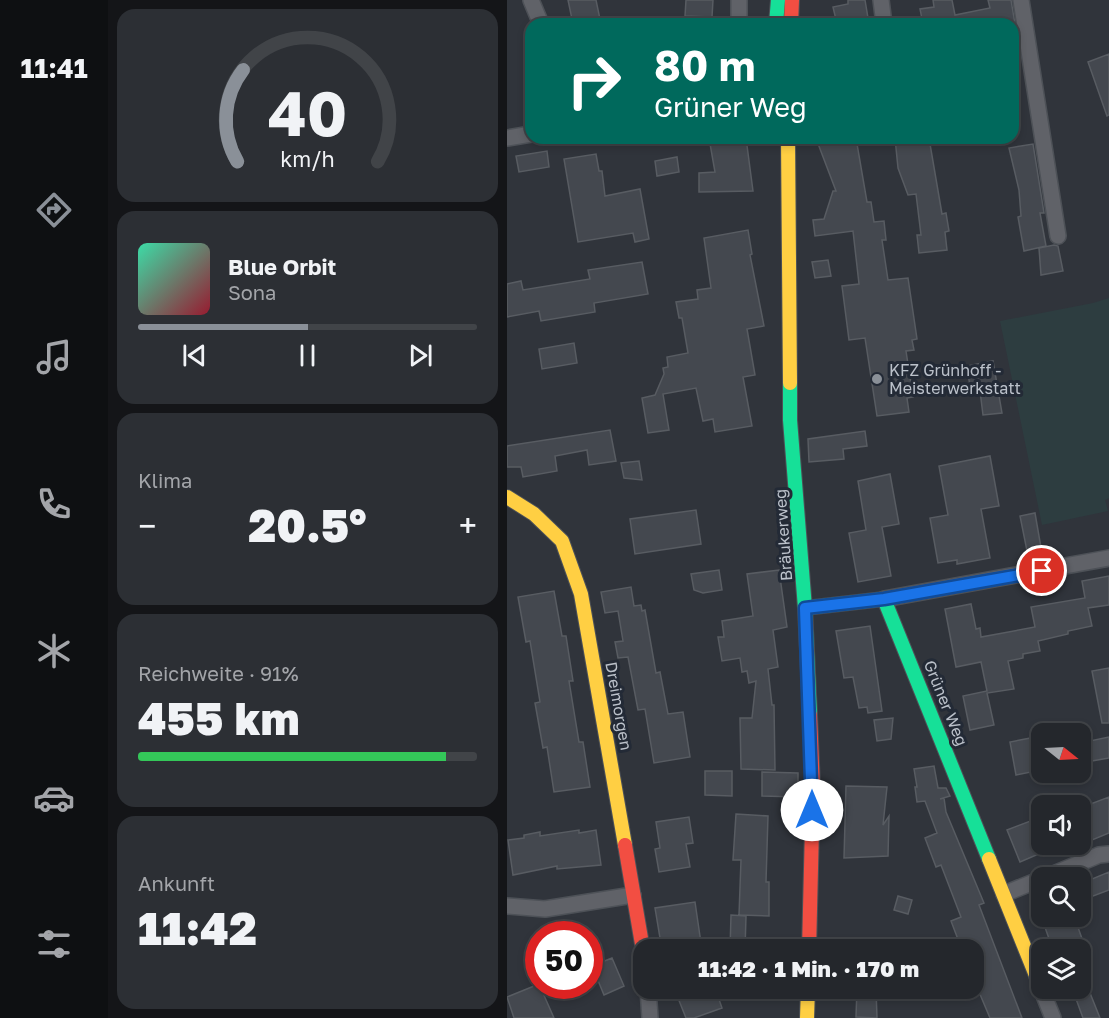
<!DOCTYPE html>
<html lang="de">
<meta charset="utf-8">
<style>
:root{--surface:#24272c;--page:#2c2f34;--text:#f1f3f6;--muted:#a3a5a9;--line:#414448;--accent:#8a9098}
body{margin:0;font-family:"Golos Text",sans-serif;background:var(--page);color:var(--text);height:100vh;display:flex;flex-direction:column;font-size:22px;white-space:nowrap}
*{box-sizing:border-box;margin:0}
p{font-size:20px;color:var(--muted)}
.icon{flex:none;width:33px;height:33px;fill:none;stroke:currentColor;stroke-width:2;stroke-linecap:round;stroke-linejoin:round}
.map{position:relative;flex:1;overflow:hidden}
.drawer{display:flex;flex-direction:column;gap:9px;padding:9px;background:#141518;width:399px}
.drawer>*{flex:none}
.banner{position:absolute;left:18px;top:18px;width:494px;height:126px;border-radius:18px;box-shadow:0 3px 9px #0003,0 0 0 2px var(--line);background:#00695c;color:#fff;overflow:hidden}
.needle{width:39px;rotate:108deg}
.fabs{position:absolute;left:524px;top:723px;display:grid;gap:12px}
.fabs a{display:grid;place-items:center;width:60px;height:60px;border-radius:12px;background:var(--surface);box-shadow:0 3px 9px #0003,0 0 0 2px var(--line);font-size:30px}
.speed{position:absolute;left:18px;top:921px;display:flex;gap:12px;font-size:30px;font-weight:700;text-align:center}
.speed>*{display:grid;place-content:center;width:78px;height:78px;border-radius:50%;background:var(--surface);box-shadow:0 3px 9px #0003,0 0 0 2px var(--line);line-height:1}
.speed .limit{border:9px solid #d22;background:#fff;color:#111}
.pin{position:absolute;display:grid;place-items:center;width:51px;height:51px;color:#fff;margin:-26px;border:3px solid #fff;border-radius:50%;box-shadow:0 2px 6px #0007}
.me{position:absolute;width:66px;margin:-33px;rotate:0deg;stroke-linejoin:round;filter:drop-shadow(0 0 4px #0008)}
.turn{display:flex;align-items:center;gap:21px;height:126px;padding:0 30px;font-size:27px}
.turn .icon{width:78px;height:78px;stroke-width:2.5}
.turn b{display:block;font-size:42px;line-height:51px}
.big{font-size:45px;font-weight:800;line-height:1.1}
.drawer .tile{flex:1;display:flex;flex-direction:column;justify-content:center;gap:9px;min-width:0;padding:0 21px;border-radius:18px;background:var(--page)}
.drawer .dial{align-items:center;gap:0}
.dial svg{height:156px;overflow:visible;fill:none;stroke:var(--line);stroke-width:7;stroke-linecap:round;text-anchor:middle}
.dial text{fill:var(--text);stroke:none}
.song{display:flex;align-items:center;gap:18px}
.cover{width:72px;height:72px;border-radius:9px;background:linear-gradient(135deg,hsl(160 70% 55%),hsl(350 70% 35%))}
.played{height:6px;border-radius:3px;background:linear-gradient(90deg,var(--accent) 50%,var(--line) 50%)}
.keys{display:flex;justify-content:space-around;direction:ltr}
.heat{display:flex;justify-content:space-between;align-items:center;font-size:33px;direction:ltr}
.charge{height:9px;border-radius:4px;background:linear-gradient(90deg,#34c759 91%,var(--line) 0)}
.trip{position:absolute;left:126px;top:939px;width:351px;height:60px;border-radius:18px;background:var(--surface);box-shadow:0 3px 9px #0003,0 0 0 2px var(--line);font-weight:800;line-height:60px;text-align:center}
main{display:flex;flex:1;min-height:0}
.tabs{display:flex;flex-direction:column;width:108px;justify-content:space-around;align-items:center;background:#0e1012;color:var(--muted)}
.tabs .icon{width:42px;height:42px}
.tabs .current{color:var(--accent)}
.tabs b{font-size:27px;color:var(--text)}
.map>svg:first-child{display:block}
.green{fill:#2d3d40}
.building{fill:#44484f;stroke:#585c62;stroke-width:1.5}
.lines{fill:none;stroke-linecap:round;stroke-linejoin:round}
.street-casing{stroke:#4d5157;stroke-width:18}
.fast-casing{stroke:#4d5157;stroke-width:16}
.slow-casing{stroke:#4d5157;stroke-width:16}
.jam-casing{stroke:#4d5157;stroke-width:16}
.street{stroke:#606268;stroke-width:15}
.fast{stroke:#16e098;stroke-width:14}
.slow{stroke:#ffcf43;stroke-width:14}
.jam{stroke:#f24e42;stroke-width:14}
.route-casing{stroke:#114b97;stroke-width:15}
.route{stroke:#1a73e8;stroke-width:10}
.poi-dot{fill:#8a9098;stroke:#232a36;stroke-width:2}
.labels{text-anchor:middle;stroke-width:6;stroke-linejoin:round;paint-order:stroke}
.poi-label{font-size:16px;fill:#bbc1ca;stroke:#232a36;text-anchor:start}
.street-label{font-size:16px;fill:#bbc1ca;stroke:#232a36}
</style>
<main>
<nav class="tabs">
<b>11:41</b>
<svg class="icon current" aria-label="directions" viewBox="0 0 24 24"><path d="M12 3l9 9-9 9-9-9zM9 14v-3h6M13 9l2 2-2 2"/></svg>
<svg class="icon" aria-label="music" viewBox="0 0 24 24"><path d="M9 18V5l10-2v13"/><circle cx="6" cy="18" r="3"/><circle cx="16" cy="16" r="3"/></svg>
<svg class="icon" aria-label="phone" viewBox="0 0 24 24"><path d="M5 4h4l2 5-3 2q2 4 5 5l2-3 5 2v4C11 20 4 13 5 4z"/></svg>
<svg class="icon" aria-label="climate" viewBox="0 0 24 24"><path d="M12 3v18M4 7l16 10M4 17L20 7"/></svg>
<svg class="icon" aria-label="car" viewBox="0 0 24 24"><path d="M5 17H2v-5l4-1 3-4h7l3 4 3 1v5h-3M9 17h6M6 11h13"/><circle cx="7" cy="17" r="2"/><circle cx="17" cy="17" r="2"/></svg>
<svg class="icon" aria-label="filters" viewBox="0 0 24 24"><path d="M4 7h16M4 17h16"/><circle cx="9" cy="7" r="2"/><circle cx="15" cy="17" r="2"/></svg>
</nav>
<section class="drawer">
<div class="tile dial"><svg viewBox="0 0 100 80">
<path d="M14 69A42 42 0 1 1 86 69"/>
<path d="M14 69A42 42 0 0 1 17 22" stroke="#8a9098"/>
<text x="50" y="56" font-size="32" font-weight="700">40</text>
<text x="50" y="72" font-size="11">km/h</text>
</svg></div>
<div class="tile">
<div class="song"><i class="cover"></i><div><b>Blue Orbit</b><p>Sona</p></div></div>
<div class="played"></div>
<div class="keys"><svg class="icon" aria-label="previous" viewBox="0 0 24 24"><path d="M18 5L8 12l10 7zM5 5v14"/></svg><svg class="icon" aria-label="pause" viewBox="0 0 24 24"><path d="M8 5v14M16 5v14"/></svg><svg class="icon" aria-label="next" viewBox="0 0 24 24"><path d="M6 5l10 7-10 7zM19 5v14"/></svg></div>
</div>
<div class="tile"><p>Klima</p>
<div class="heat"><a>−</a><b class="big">20.5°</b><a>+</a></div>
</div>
<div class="tile"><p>Reichweite · 91%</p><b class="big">455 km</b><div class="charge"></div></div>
<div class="tile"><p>Ankunft</p><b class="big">11:42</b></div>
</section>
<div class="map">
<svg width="602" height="1018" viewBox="0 0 602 1018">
<rect width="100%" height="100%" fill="#30343b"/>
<path class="green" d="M602 298V498L598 500 601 511 535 525 493 321 586 303Z"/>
<path class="building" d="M61 0H89L94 24H66Z
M179 0H206L205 17 178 16Z
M341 0H358L362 24H330L326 7 341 4Z
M426 0H445L448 15 483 8 481 0H504L508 24H416L413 9 427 7Z
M602 54V115L600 116 581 62Z
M202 138H239L246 191 192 192V173L208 172Z
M325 138H349L360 202H364L367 222 377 221 379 240H375L381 280 401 278 410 339 405 340 407 350 399 351 406 397 400 398 402 412 370 416 358 338 342 340 335 286 352 284 346 231 308 236 306 220 317 219 326 191H329L310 141Z
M388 138H422L435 214 439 213 442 231 438 232 440 250 412 253 410 235H414L409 194 401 195 391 168Z
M526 144 537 213H533L539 246 517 251 511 217 514 216 512 190 502 148Z
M40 151 42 167 12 172 9 156Z
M89 154 92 171H95L98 196 133 189 142 239 128 242 126 233 71 242 57 159Z
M170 157 172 172 150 176 148 161Z
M241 230 245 254 243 255 257 326 240 329 248 375 236 377 245 426 208 432 206 419 196 421 189 388 156 394 162 430 141 433 135 398 148 395 157 374 156 368 161 367 160 357 181 353 175 318H172L169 302 191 299 190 290 204 288 197 238Z
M547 245 551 246 556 271 534 275 532 248Z
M321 260 324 276 308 278 305 262Z
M135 262 141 294 87 303 88 312 34 321 32 311 0 317V284L14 281 16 290 83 279 81 270Z
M67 343 70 363 35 369 32 349Z
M486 361 495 413 476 415 473 391 464 393 460 366Z
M103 430 109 461 82 465 80 450 48 456 50 471 16 477 14 467H0V446Z
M358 431 360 446 336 449 337 459 302 462 301 439Z
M483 456 492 506 474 509 483 558 450 564V560L431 563 423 518 441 515 432 466Z
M132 461 135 480 117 478 114 463Z
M383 474 392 524 375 527 384 576 351 582 342 533 359 530 351 481Z
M189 510 194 544 128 554 123 519Z
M528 513 536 559 522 561 513 516Z
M212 570 215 590 196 593 187 590 184 574Z
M272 570 280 627 266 630 271 667 261 669 265 705H267L268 770 234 769 233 718H245L249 681 242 683 240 671 235 672 233 658 215 661 211 637H217L215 621 246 616 240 574Z
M602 576V605L581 608 585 626 561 631V634L531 641 533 651 516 654V658L501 661 507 689 480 693 487 725 463 730 456 696 480 691 474 662 449 667 438 609 464 604 469 629 473 628 474 637 528 627 524 607 578 598 575 581Z
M124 587 127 606 134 605 135 611 138 610 149 673 153 672 161 714 176 712 183 757 147 763 138 709 131 710 121 657 111 658 108 642 116 641 111 611 98 613 94 592Z
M47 591 55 636H59L66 681H62L72 742H76L83 787 47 792 40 747 36 748 28 703 33 702 23 641 19 642 11 597Z
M363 626 375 711 361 713 360 707 352 708 346 677 337 678 329 631Z
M602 668V723H595L585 671Z
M386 718 384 739 370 741 367 720Z
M529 737 534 770 509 775 503 742Z
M602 737V758L573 763V743Z
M427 766 431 788H439L443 796 433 799 437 798 439 812 477 903 472 905 515 1018H483L472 992 466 994V950H455L444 921 454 917 434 865 429 867 418 838 430 833 418 801 410 802 408 787H410L407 769Z
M198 771H225V796L198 795Z
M255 772 291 773V797L255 796Z
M339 786 380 787 376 825 382 816 381 856 337 858Z
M602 797V833L573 845V808Z
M229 814 261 816 259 882H262V916L232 915 234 860H226Z
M182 817 186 843 179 844 183 867 152 872 148 849 153 848 149 822Z
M534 817V853L513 862 500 830Z
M72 830V833L89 830 94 865 50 869V866L6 875 1 840 17 838V835L33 832V836Z
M602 872V890L573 901V884Z
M391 896 405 900 401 914 387 910Z
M188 902 195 950H155L148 908Z
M224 915 239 916 238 950H223Z
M534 916H567L579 950H546Z
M105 958 117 986 97 995 85 966Z
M32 984 47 1018H7L0 997Z
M167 988H208L215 1008 187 1018H179Z
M350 988H369L370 1018 349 1017Z
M565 988H581L593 1018H576Z"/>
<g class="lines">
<defs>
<path id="street" d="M24 0 34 24
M374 0 377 24
M514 0 551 236
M232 24V0
M0 138 24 134
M377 599 602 558
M537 878 592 855 602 854
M497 894 534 879
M0 906 38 909 126 895
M141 988 143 1018
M534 988 546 1018"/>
<path id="fast" d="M269 24 271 0
M283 383V420L298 608 303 715
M298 608 377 599 482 859"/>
<path id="slow" d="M281 138 283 383
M0 497 27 514 55 541 74 594 118 845
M482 859 534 988
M300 1018 301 988"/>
<path id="jam" d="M284 24 285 0
M118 845 136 950
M302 950 306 787 303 715"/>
</defs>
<use href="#street" class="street-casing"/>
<use href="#fast" class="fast-casing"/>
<use href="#slow" class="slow-casing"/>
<use href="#jam" class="jam-casing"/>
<use href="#street" class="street"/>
<use href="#fast" class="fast"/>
<use href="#slow" class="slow"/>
<use href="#jam" class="jam"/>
</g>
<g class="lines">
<defs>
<path id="route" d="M305 810 298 608 377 599 535 571"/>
</defs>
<use href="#route" class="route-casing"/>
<use href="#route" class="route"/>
</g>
<circle class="poi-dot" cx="370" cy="379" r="6"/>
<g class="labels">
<g class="poi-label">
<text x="382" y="376">KFZ Grünhoff -<tspan x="382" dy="18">Meisterwerkstatt</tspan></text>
</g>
<g class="street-label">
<text transform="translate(276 535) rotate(-94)" y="6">Bräukerweg</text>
<text transform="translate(439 703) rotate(68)" y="6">Grüner Weg</text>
<text transform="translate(112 706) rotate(80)" y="6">Dreimorgen</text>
</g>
</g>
</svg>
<div class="fabs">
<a><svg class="needle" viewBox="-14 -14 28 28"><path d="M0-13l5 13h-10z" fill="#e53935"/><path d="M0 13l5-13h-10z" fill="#a3a5a9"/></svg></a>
<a><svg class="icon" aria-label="sound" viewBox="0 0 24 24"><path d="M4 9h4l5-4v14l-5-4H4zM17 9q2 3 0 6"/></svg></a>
<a><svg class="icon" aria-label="search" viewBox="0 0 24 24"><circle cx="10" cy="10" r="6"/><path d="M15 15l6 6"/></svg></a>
<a><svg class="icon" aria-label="layers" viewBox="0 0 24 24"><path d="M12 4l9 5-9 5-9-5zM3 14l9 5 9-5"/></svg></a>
</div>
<div class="speed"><div class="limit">50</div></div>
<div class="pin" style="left:535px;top:571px;background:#d93025"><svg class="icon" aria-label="arrive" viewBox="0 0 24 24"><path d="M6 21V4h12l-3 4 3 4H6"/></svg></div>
<svg class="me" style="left:305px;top:810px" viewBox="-20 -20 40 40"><circle r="19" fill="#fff"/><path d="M0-13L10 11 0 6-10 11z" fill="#1a73e8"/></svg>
<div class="trip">11:42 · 1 Min. · 170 m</div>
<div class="banner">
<div class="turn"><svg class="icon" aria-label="right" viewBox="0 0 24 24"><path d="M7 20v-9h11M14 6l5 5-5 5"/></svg><div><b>80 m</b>Grüner Weg</div></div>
</div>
</div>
</main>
